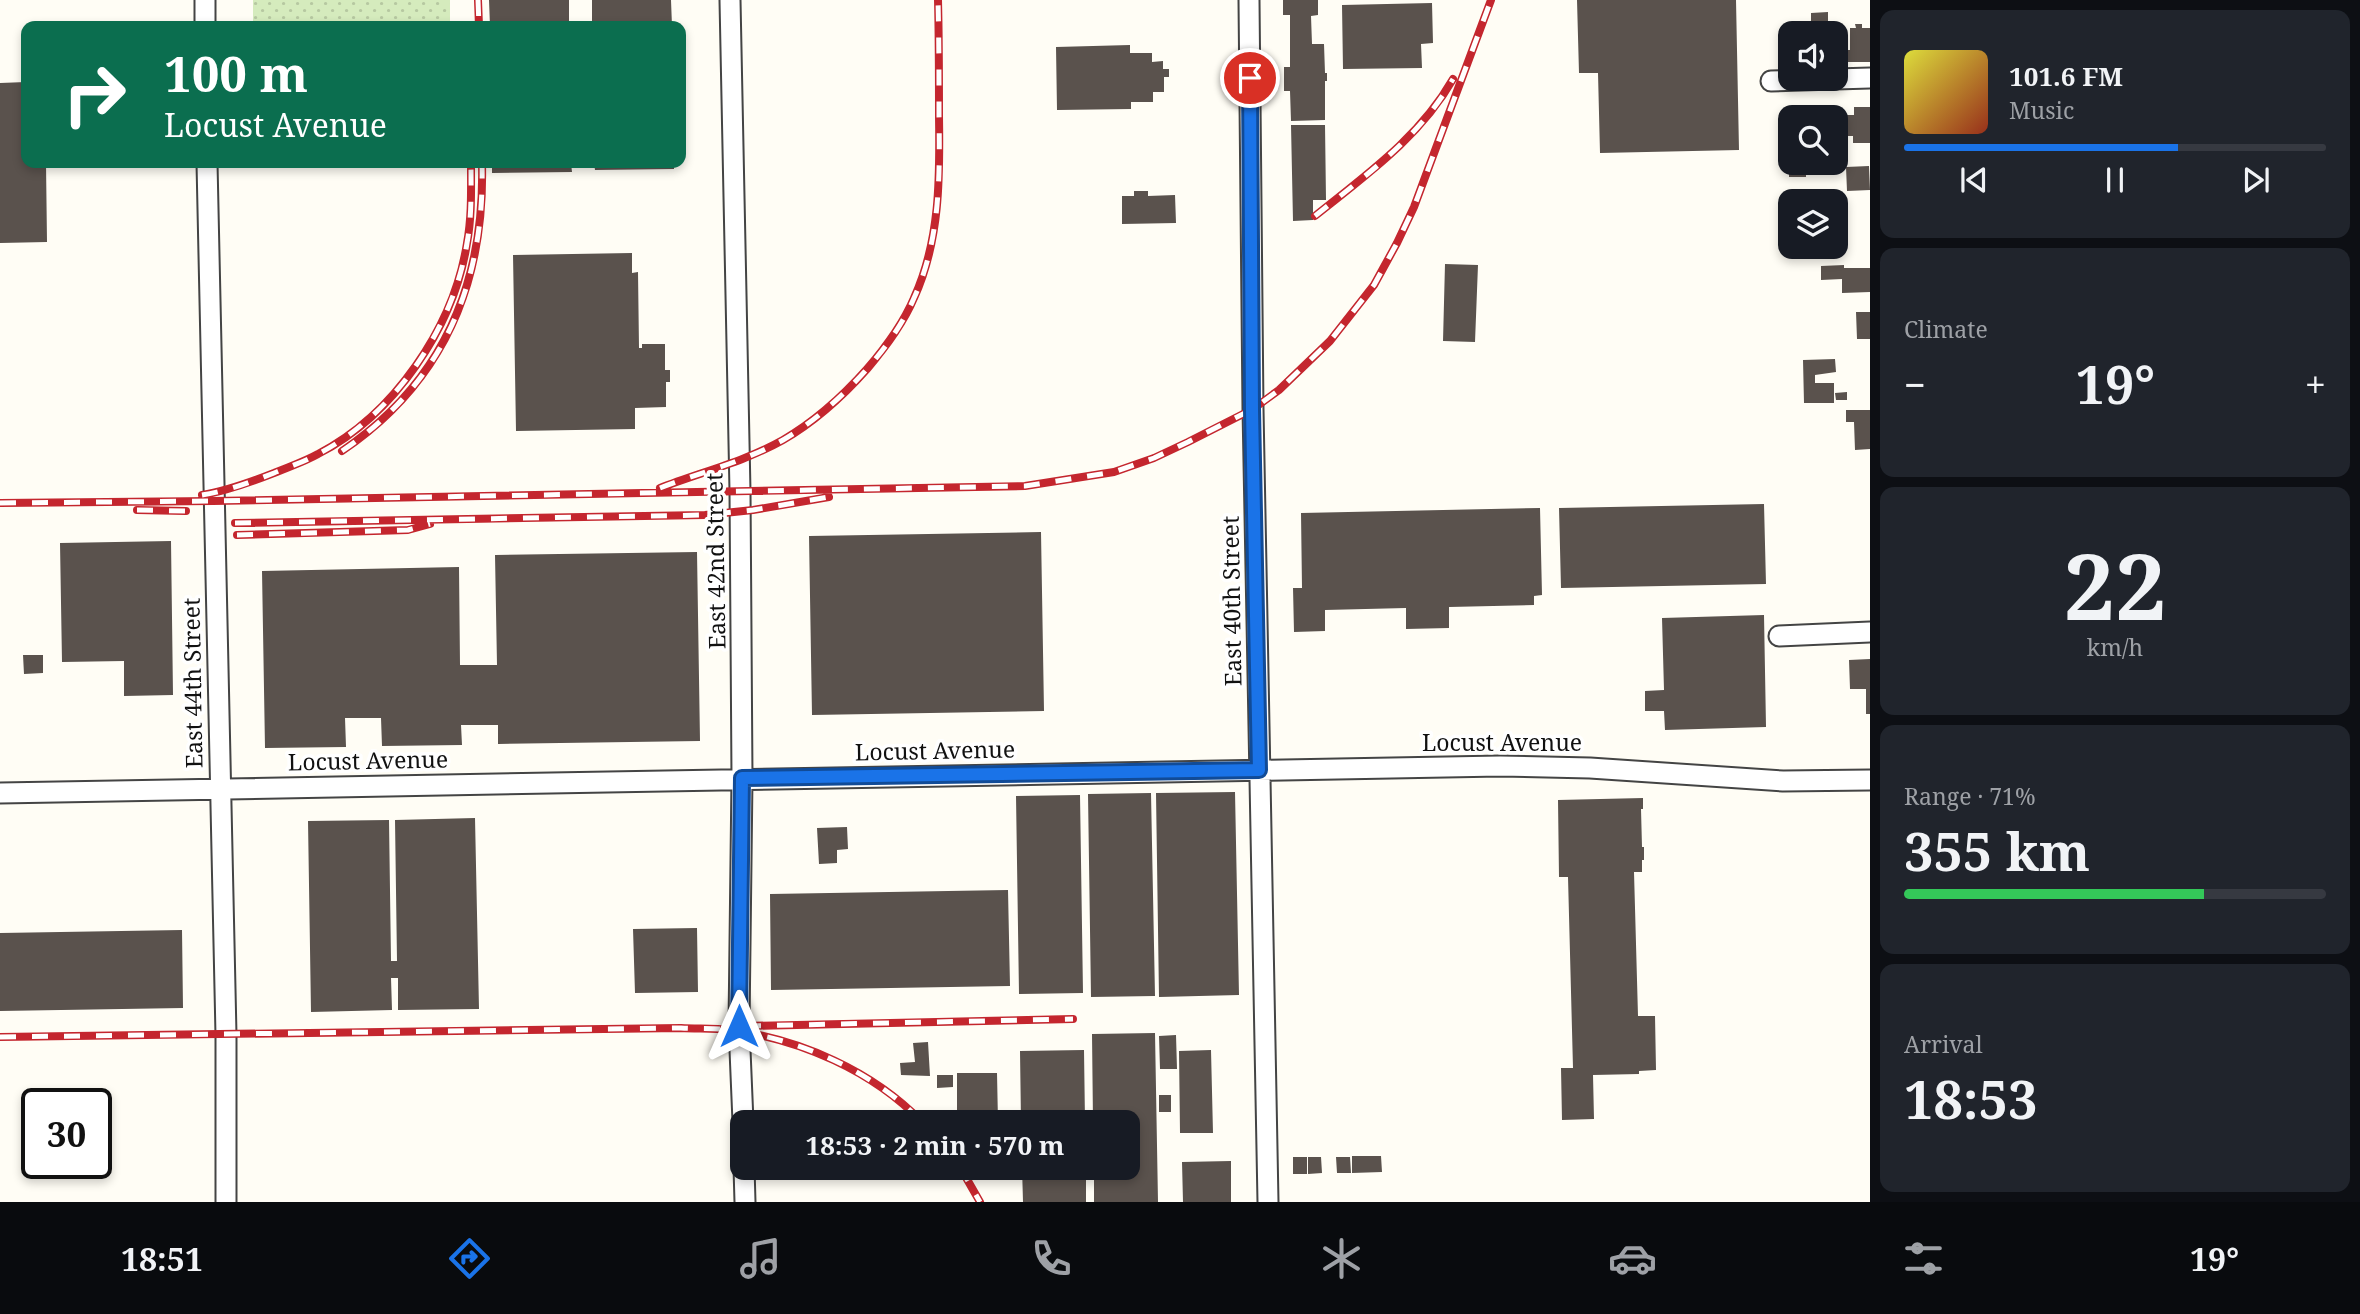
<!DOCTYPE html>
<meta charset="utf-8">
<style>
:root{--surface:#171b24;--page:#20242c;--text:#f1f3f6;--muted:#9ea1a6;--line:#363941;--accent:#1a73e8}
body{margin:0;font-family:"Noto Serif",serif;background:var(--page);color:var(--text);height:100vh;display:flex;flex-direction:column;font-size:26px;white-space:nowrap}
*{box-sizing:border-box;margin:0}
p{font-size:23px;color:var(--muted)}
.icon{flex:none;width:38px;height:38px;fill:none;stroke:currentColor;stroke-width:2;stroke-linecap:round;stroke-linejoin:round}
.map{position:relative;flex:1;overflow:hidden}
.details{display:flex;flex-direction:column;gap:10px;padding:10px;background:#0d0f14;width:490px}
.details>*{flex:none}
.guide{position:absolute;left:21px;top:21px;width:665px;height:147px;border-radius:14px;box-shadow:0 4px 10px #0003;background:#0b6e4f;color:#fff;overflow:hidden}
.fabs{position:absolute;left:1778px;top:21px;display:grid;gap:14px}
.fabs a{display:grid;place-items:center;width:70px;height:70px;border-radius:14px;background:var(--surface);box-shadow:0 4px 10px #0003;font-size:35px}
.speed{position:absolute;left:21px;top:1088px;display:flex;gap:14px;font-size:35px;font-weight:700;text-align:center}
.speed>*{display:grid;place-content:center;width:91px;height:91px;border-radius:50%;background:var(--surface);box-shadow:0 4px 10px #0003;line-height:1}
.speed .limit{border:4px solid #111;border-radius:10px;background:#fff;color:#111}
.pin{position:absolute;display:grid;place-items:center;width:60px;height:60px;color:#fff;margin:-30px;border:4px solid #fff;border-radius:50%;box-shadow:0 2px 7px #0007}
.me{position:absolute;width:77px;margin:-38px;rotate:0deg;stroke-linejoin:round;filter:drop-shadow(0 0 5px #0008)}
.turn{display:flex;align-items:center;gap:24px;height:147px;padding:0 28px;font-size:32px}
.turn .icon{width:91px;height:91px;stroke-width:2.5}
.turn b{display:block;font-size:49px;line-height:60px}
.big{font-size:52px;font-weight:700;line-height:1.1}
.details .card{flex:1;display:flex;flex-direction:column;justify-content:center;gap:10px;min-width:0;padding:0 24px;border-radius:14px;background:var(--page)}
.details .dial{align-items:center;gap:0}
.dial b{font-size:91px;line-height:1}
.song{display:flex;align-items:center;gap:21px}
.cover{width:84px;height:84px;border-radius:10px;background:linear-gradient(135deg,hsl(60 70% 55%),hsl(10 70% 35%))}
.played{height:7px;border-radius:4px;background:linear-gradient(90deg,var(--accent) 65%,var(--line) 65%)}
.keys{display:flex;justify-content:space-around;direction:ltr}
.heat{display:flex;justify-content:space-between;align-items:center;font-size:38px;direction:ltr}
.charge{height:10px;border-radius:5px;background:linear-gradient(90deg,#34c759 71%,var(--line) 0)}
.trip{position:absolute;left:730px;top:1110px;width:410px;height:70px;border-radius:14px;background:var(--surface);box-shadow:0 4px 10px #0003;font-weight:700;line-height:70px;text-align:center}
.tab-bar{display:flex;height:112px;justify-content:space-around;align-items:center;background:#090b0e;color:var(--muted)}
.tab-bar .icon{width:49px;height:49px}
.tab-bar .on{color:var(--accent)}
.tab-bar b{font-size:32px;color:var(--text)}
main{display:flex;flex:1;min-height:0}
.map>svg:first-child{display:block}
.park{fill:url(#park-dots)}
.building{fill:#5a524d}
.lines{fill:none;stroke-linecap:round;stroke-linejoin:round}
.street-casing{stroke:#444;stroke-width:23}
.street{stroke:#fff;stroke-width:19}
.rail-casing{stroke:#c4262e;stroke-width:8}
.rail{stroke:#fff;stroke-width:5;stroke-dasharray:16;stroke-linecap:butt}
.route-casing{stroke:#114b97;stroke-width:18}
.route{stroke:#1a73e8;stroke-width:12}
.labels{text-anchor:middle;stroke-width:7;stroke-linejoin:round;paint-order:stroke}
.street-label{font-size:23px;fill:#111;stroke:#fff}
</style>
<main>
<div class="map">
<svg width="1870" height="1202" viewBox="0 0 1870 1202">
<defs>
<pattern id="park-dots" width="8" height="8" patternUnits="userSpaceOnUse" patternTransform="scale(1.75)"><rect width="8" height="8" fill="#d5ebbd"/><path d="M2 2h.1M6 6h.1" fill="none" stroke="#b6c8a1" stroke-width="1.8" stroke-linecap="round"/></pattern>
</defs>
<rect width="100%" height="100%" fill="#fffdf5"/>
<path class="park" d="M253 0H450V26H253Z"/>
<path class="building" d="M489 0H569V26H490Z
M592 0H671L672 26H592Z
M1283 0H1318V15L1311 16 1312 44H1324L1325 73H1327V81H1325V120L1291 121 1290 91H1284V67H1290V15H1283Z
M1577 0H1736L1739 150 1600 153 1598 73H1579Z
M1432 3 1433 43 1421 44 1422 68 1343 69 1342 5Z
M1828 12V22L1811 23V13Z
M1855 24H1862V28H1870V62H1843V50H1850V28H1856Z
M1130 45V53H1152V62L1163 61V69H1169V77H1164V92H1153V102H1131V109L1057 110 1056 47Z
M26 82V163H46L47 242 0 243V83Z
M1854 107H1870V143H1853V136H1837L1836 115H1854Z
M1291 125H1325L1326 200H1313V220L1293 221Z
M492 163H571L572 172 492 173Z
M594 163H674V169L595 170Z
M1789 163H1814V169H1806V177H1789Z
M1869 166 1870 190 1847 191 1846 167Z
M1134 191H1148V196L1175 195 1176 223 1122 224V196H1134Z
M632 253V273L638 272 639 348H642V344H665V370H670V382H666V407L635 408V429L516 431 513 255Z
M1445 264 1478 265 1475 342 1443 341Z
M1844 265V268H1870V292L1842 293V279L1821 280V266Z
M1856 312H1870V339H1857Z
M1835 359 1836 372 1815 375V383H1834V403H1804L1803 360Z
M1847 392V400H1836L1835 393Z
M1846 410H1870V449L1855 450 1854 422H1846Z
M1764 504 1766 584 1561 588 1559 508Z
M1540 508 1542 595 1534 596V605L1449 607V628L1406 629V608L1325 610V631L1294 632 1293 588H1302L1301 513Z
M1041 532 1044 711 812 715 809 536Z
M171 541 173 695 124 696V661L62 662 60 543Z
M697 552 700 741 498 744V725H461L462 745 382 746 381 718H345L346 747 265 748 262 571 459 567 460 665H497L495 555Z
M1764 615 1766 727 1665 730 1664 711H1645V691L1664 690 1662 618Z
M23 655H43V673L24 674Z
M1870 659V714H1866V689H1850L1849 660Z
M1235 792 1239 995 1159 997 1156 793Z
M1151 793 1155 996 1091 997 1088 794Z
M1080 795 1083 993 1019 994 1016 796Z
M1643 798V809H1641L1642 847H1644V860H1642V872H1634L1638 1016H1655L1656 1070 1639 1071V1074L1593 1075 1594 1119 1562 1120 1561 1068H1573L1568 877H1559L1558 800Z
M475 818 479 1009 398 1010V978H391L392 1010 311 1012 308 821 389 820 391 961H397L395 820Z
M847 827 848 849 837 850V863L819 864 817 828Z
M1008 890 1010 986 771 990 770 894Z
M697 928 698 992 635 993 633 929Z
M182 930 183 1008 0 1011V933Z
M1155 1033 1158 1202H1094V1167H1127V1122H1093L1092 1034Z
M1176 1035 1177 1069H1160L1159 1036Z
M928 1042 930 1076 901 1075 900 1063 915 1062 913 1043Z
M1084 1050 1085 1122H1021L1020 1051Z
M1211 1050 1213 1133H1180L1179 1051Z
M957 1073H997L998 1122H957Z
M937 1075H953V1087L937 1088Z
M1159 1095H1171V1112H1159Z
M1352 1156H1381L1382 1172 1352 1173Z
M1293 1157H1307V1174H1293Z
M1308 1157H1321L1322 1173 1308 1174Z
M1336 1157H1350L1351 1173H1337Z
M1231 1161V1202H1183L1182 1162Z
M1022 1167H1086V1202H1023Z"/>
<g class="lines">
<defs>
<path id="street" d="M205 0V26
M730 0 740 491 742 778 739 1026 743 1122
M1249 0 1253 409 1268 1202
M1836 79 1870 78
M1771 81 1834 79
M207 163 226 1035V1202
M1779 636 1870 632
M0 793 1500 766 1590 768 1783 781 1870 780
M744 1167 745 1202"/>
</defs>
<use href="#street" class="street-casing"/>
<use href="#street" class="street"/>
<defs>
<path id="rail" d="M478 0 479 26
M1315 216C1366 175 1420 137 1453 79
M342 451C444 382 485 283 482 163
M660 488C701 472 744 462 783 440 814 422 843 396 867 369 885 348 903 324 914 298 940 241 940 178 939 116 939 78 939 39 938 0
M202 495C227 491 251 482 274 473 288 467 304 462 318 454 394 415 454 327 467 243 472 216 471 189 471 163
M0 503 213 501 1025 486 1114 472 1154 458 1188 442 1253 409 1279 390 1330 341 1374 285 1397 243 1414 207 1491 0
M137 510 186 511
M235 523 705 515 753 510 829 497
M237 535 408 530 430 524
M745 1026 1073 1019
M0 1037 681 1028C697 1029 714 1028 730 1030 800 1039 873 1071 922 1122
M960 1167 980 1202"/>
</defs>
<use href="#rail" class="rail-casing"/>
<use href="#rail" class="rail"/>
</g>
<g class="lines">
<defs>
<path id="route" d="M739 1026 742 778 1259 770 1252 410 1250 78"/>
</defs>
<use href="#route" class="route-casing"/>
<use href="#route" class="route"/>
</g>
<g class="labels">
<g class="street-label">
<text transform="translate(716 561) rotate(-91)" y="8">East 42nd Street</text>
<text transform="translate(1232 601) rotate(-91)" y="8">East 40th Street</text>
<text transform="translate(193 683) rotate(-91)" y="8">East 44th Street</text>
<text x="1502" y="751">Locust Avenue</text>
<text transform="translate(935 751) rotate(-1)" y="8">Locust Avenue</text>
<text transform="translate(368 761) rotate(-1)" y="8">Locust Avenue</text>
</g>
</g>
</svg>
<div class="fabs">
<a><svg class="icon" aria-label="sound" viewBox="0 0 24 24"><path d="M4 9h4l5-4v14l-5-4H4zM17 9q2 3 0 6"/></svg></a>
<a><svg class="icon" aria-label="search" viewBox="0 0 24 24"><circle cx="10" cy="10" r="6"/><path d="M15 15l6 6"/></svg></a>
<a><svg class="icon" aria-label="layers" viewBox="0 0 24 24"><path d="M12 4l9 5-9 5-9-5zM3 14l9 5 9-5"/></svg></a>
</div>
<div class="speed"><div class="limit">30</div></div>
<div class="pin" style="left:1250px;top:78px;background:#d93025"><svg class="icon" aria-label="arrive" viewBox="0 0 24 24"><path d="M6 21V4h12l-3 4 3 4H6"/></svg></div>
<svg class="me" style="left:739px;top:1026px" viewBox="-20 -20 40 40"><path d="M0-17L14 15 0 8-14 15z" fill="#1a73e8" stroke="#fff" stroke-width="4"/></svg>
<div class="trip">18:53 · 2 min · 570 m</div>
<div class="guide">
<div class="turn"><svg class="icon" aria-label="right" viewBox="0 0 24 24"><path d="M7 20v-9h11M14 6l5 5-5 5"/></svg><div><b>100 m</b>Locust Avenue</div></div>
</div>
</div>
<section class="details">
<div class="card">
<div class="song"><i class="cover"></i><div><b>101.6 FM</b><p>Music</p></div></div>
<div class="played"></div>
<div class="keys"><svg class="icon" aria-label="previous" viewBox="0 0 24 24"><path d="M18 5L8 12l10 7zM5 5v14"/></svg><svg class="icon" aria-label="pause" viewBox="0 0 24 24"><path d="M8 5v14M16 5v14"/></svg><svg class="icon" aria-label="next" viewBox="0 0 24 24"><path d="M6 5l10 7-10 7zM19 5v14"/></svg></div>
</div>
<div class="card"><p>Climate</p>
<div class="heat"><a>−</a><b class="big">19°</b><a>+</a></div>
</div>
<div class="card dial"><b>22</b><p>km/h</p></div>
<div class="card"><p>Range · 71%</p><b class="big">355 km</b><div class="charge"></div></div>
<div class="card"><p>Arrival</p><b class="big">18:53</b></div>
</section>
</main>
<nav class="tab-bar">
<b>18:51</b>
<svg class="icon on" aria-label="directions" viewBox="0 0 24 24"><path d="M12 3l9 9-9 9-9-9zM9 14v-3h6M13 9l2 2-2 2"/></svg>
<svg class="icon" aria-label="music" viewBox="0 0 24 24"><path d="M9 18V5l10-2v13"/><circle cx="6" cy="18" r="3"/><circle cx="16" cy="16" r="3"/></svg>
<svg class="icon" aria-label="phone" viewBox="0 0 24 24"><path d="M5 4h4l2 5-3 2q2 4 5 5l2-3 5 2v4C11 20 4 13 5 4z"/></svg>
<svg class="icon" aria-label="climate" viewBox="0 0 24 24"><path d="M12 3v18M4 7l16 10M4 17L20 7"/></svg>
<svg class="icon" aria-label="car" viewBox="0 0 24 24"><path d="M5 17H2v-5l4-1 3-4h7l3 4 3 1v5h-3M9 17h6M6 11h13"/><circle cx="7" cy="17" r="2"/><circle cx="17" cy="17" r="2"/></svg>
<svg class="icon" aria-label="filters" viewBox="0 0 24 24"><path d="M4 7h16M4 17h16"/><circle cx="9" cy="7" r="2"/><circle cx="15" cy="17" r="2"/></svg>
<b>19°</b>
</nav>
